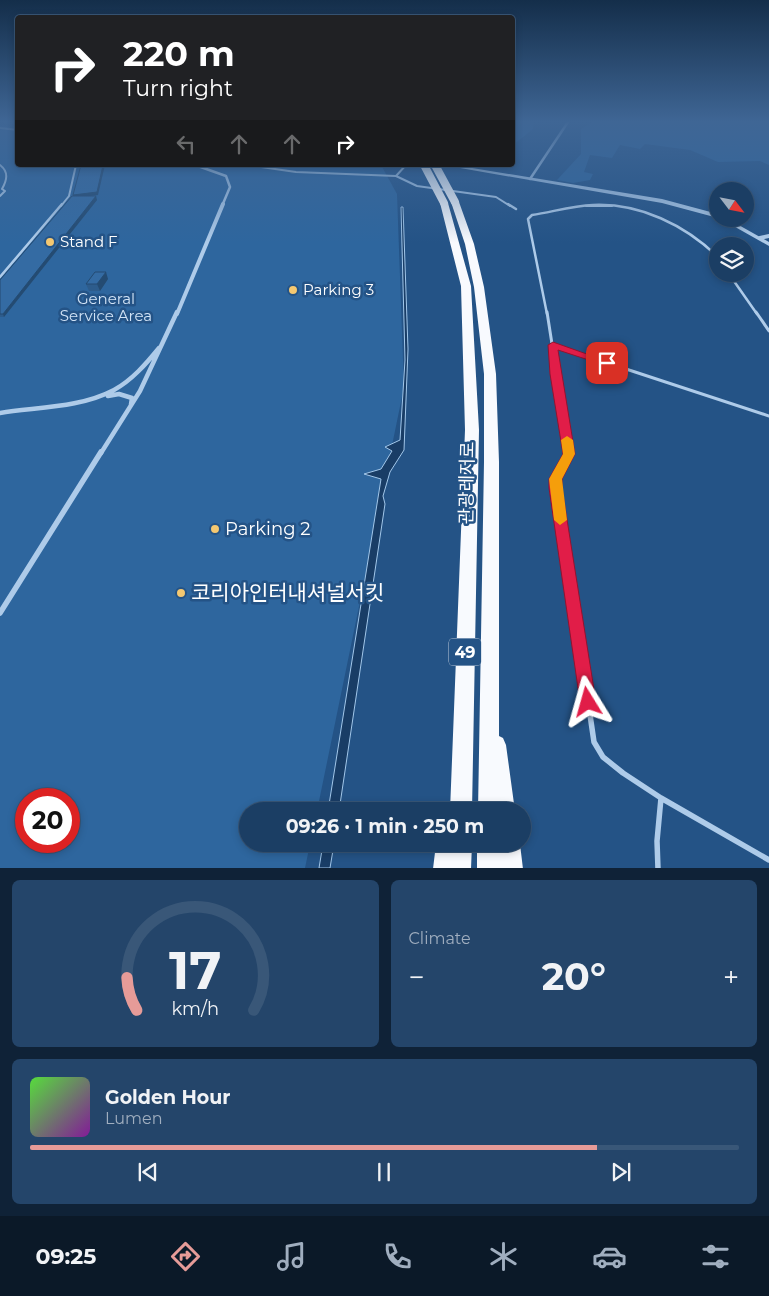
<!DOCTYPE html>
<meta charset="utf-8">
<style>
:root{--surface:#1b3e64;--page:#24456a;--text:#f1f3f6;--muted:#a0aebf;--line:#395778;--accent:#e69b98}
body{margin:0;font-family:Montserrat,"Noto Sans KR",sans-serif;background:var(--page);color:var(--text);height:100vh;display:flex;flex-direction:column;font-size:19px;white-space:nowrap}
*{box-sizing:border-box;margin:0}
p{font-size:16px;color:var(--muted)}
.icon{flex:none;width:28px;height:28px;fill:none;stroke:currentColor;stroke-width:2;stroke-linecap:round;stroke-linejoin:round}
.map{position:relative;height:868px;overflow:hidden}
.sheet{display:flex;flex-direction:column;gap:12px;padding:12px;background:#0f2237;flex:1}
.sheet>*{flex:none}
.banner{position:absolute;left:15px;top:15px;width:500px;height:152px;border-radius:5px;box-shadow:0 2px 8px #0003,0 0 0 1px var(--line);background:#202124;color:#fff;overflow:hidden}
.needle{width:32px;rotate:122deg}
.buttons{position:absolute;left:709px;top:182px;display:grid;gap:10px}
.buttons a{display:grid;place-items:center;width:45px;height:45px;border-radius:50%;background:var(--surface);box-shadow:0 2px 8px #0003,0 0 0 1px var(--line);font-size:25px}
.speed{position:absolute;left:15px;top:788px;display:flex;gap:10px;font-size:25px;font-weight:700;text-align:center}
.speed>*{display:grid;place-content:center;width:65px;height:65px;border-radius:50%;background:var(--surface);box-shadow:0 2px 8px #0003,0 0 0 1px var(--line);line-height:1}
.speed .limit{border:8px solid #d22;background:#fff;color:#111}
.pin{position:absolute;display:grid;place-items:center;width:42px;height:42px;color:#fff;margin:-21px;border-radius:10px;box-shadow:0 2px 8px #0006}
.me{position:absolute;width:55px;margin:-28px;rotate:352deg;stroke-linejoin:round;filter:drop-shadow(0 0 4px #0008)}
.turn{display:flex;align-items:center;gap:18px;height:105px;padding:0 25px;font-size:22px}
.turn .icon{width:65px;height:65px;stroke-width:2.5}
.turn b{display:block;font-size:35px;line-height:42px}
.lanes{display:flex;align-items:center;height:48px;padding:0 25px;background:#0003;justify-content:center;gap:25px;direction:ltr}
.lanes .off{opacity:.35}
.big{font-size:38px;font-weight:700;line-height:1.1}
.sheet .widget{flex:1;display:flex;flex-direction:column;justify-content:center;gap:8px;min-width:0;padding:0 18px;border-radius:8px;background:var(--page)}
.sheet .dial{align-items:center;gap:0}
.dial svg{height:130px;overflow:visible;fill:none;stroke:var(--line);stroke-width:7;stroke-linecap:round;text-anchor:middle}
.dial text{fill:var(--text);stroke:none}
.song{display:flex;align-items:center;gap:15px}
.cover{width:60px;height:60px;border-radius:8px;background:linear-gradient(135deg,hsl(110 70% 55%),hsl(290 70% 35%))}
.played{height:5px;border-radius:2px;background:linear-gradient(90deg,var(--accent) 80%,var(--line) 80%)}
.keys{display:flex;justify-content:space-around;direction:ltr}
.heat{display:flex;justify-content:space-between;align-items:center;font-size:28px;direction:ltr}
.sheet .tiles{flex:1;display:grid;gap:12px;grid-template-columns:1fr 1fr}
.widget:last-child{grid-column:span 2}
.trip{position:absolute;left:239px;top:802px;width:292px;height:50px;border-radius:25px;background:var(--surface);box-shadow:0 2px 8px #0003,0 0 0 1px var(--line);font-weight:700;line-height:50px;text-align:center}
.menu{display:flex;height:80px;justify-content:space-around;align-items:center;background:#0b1928;color:var(--muted)}
.menu .icon{width:35px;height:35px}
.menu .selected{color:var(--accent)}
.menu b{font-size:22px;color:var(--text)}
.map>svg:first-child{display:block}
.green{fill:#2e669e;fill-rule:evenodd}
.water{fill:#193d66;stroke:#a2c7ea}
.lines{fill:none;stroke-linecap:round;stroke-linejoin:round}
.service-far4{stroke:#aecbe9;stroke-width:2}
.service-far3{stroke:#aecbe9;stroke-width:2.5}
.service-far2{stroke:#aecbe9;stroke-width:3}
.service-far1{stroke:#aecbe9;stroke-width:4.5}
.service{stroke:#aecbe9;stroke-width:5.5}
.minor-far3{stroke:#aecbe9;stroke-width:2.5}
.minor-far2{stroke:#aecbe9;stroke-width:4}
.minor-far1{stroke:#aecbe9;stroke-width:4.5}
.minor{stroke:#aecbe9;stroke-width:5.5}
.tertiary{fill:#aecbe9;fill-rule:evenodd}
.trunk{fill:#f8fafe;fill-rule:evenodd}
.trunk-bridge{stroke:#f8fafe;stroke-width:8}
.wall{fill:#2d5c8c}
.shaded-wall{fill:#244b72}
.building{fill:#346ba3;stroke:#244b72}
.route{fill:#e11d48;stroke:#92132f}
.slow{fill:#f59e0b}
.poi-dot{fill:#f4c871;stroke:#245386;stroke-width:2}
.labels{text-anchor:middle;stroke-width:5;stroke-linejoin:round;paint-order:stroke}
.far-poi-label{font-size:15px;fill:#fff;stroke:#245386;text-anchor:start}
.far-park-label{font-size:15px;fill:#d2e4f7;stroke:#245386}
.shield{fill:#245386;stroke:#bdcbdb;stroke-width:1}
.shield-label{font-size:16px;font-weight:bold;fill:#fff}
.street-label{font-size:18px;fill:#fff;stroke:#245386}
.poi-label{font-size:18px;fill:#fff;stroke:#245386;text-anchor:start}
.near-poi-label{font-size:21px;fill:#fff;stroke:#245386;text-anchor:start}
</style>
<div class="map">
<svg width="769" height="869" viewBox="0 0 769 869">
<rect width="100%" height="100%" fill="#245386"/>
<path class="green" d="M0 122H17L18 165H381L397 194 404 387 317 811H248V844H310L305 868H0ZM26 799H69V841H26Z
M513 122H534L533 129 513 145Z
M592 122H769V165L760 161 718 162 690 150 645 144 640 149 620 145 612 158 590 155 584 172 593 174 590 180 573 183 557 180 581 154V129Z"/>
<path class="water" d="M401 207H403L408 349 404 450 390 472 383 496 385 504 339 811H328L381 479 364 474 381 469 392 451 385 447 400 440 405 360Z
M323 844H334L330 868H319Z"/>
<g class="lines">
<path class="service-far4" d="M0 128 18 130
M0 165C9 172 7 180 2 189L5 191 0 196
M247 165 296 172 396 176 417 186 496 197 510 206
M396 176 406 165
M61 206 69 196 76 165
M586 206H612"/>
<path class="service-far3" d="M508 204 516 209
M729 274 757 314
M0 277 62 204
M547 314 528 219 532 215C552 212 572 206 593 205 640 203 685 225 718 257"/>
<path class="service-far2" d="M547 312 569 453
M756 312 769 331
M553 345 769 416"/>
<path class="service-far1" d="M569 452 556 479V488L578 635"/>
<path class="service" d="M578 633 594 742 603 757 623 773 661 798 769 860
M658 869 657 841 661 798"/>
<path class="minor-far3" d="M195 165 226 176 230 187 222 206
M530 179 568 122"/>
<path class="minor-far2" d="M760 238 769 236
M177 314 223 204"/>
<path class="minor-far1" d="M108 396 119 394 132 398 131 404
M0 413C37 407 80 408 114 390 132 380 146 364 159 348
M101 453 140 391 177 312"/>
<path class="minor" d="M0 613 101 452"/>
<path class="tertiary" d="M443 165H454L662 199 718 214V218L662 203Z
M721 219H728L769 242V246Z"/>
<path class="trunk" d="M455 199 459 202 474 244 484 287 496 374 499 462V736L503 738 506 745 515 811H478L484 462V374L474 287 465 244 451 202Z
M444 200 448 203 471 286 479 430 472 811H450L465 430 461 286 440 203Z
M436 844H472L471 869H433Z
M477 844H520L523 869H477Z"/>
<path class="trunk-bridge" d="M424 165 444 203
M435 165 455 202"/>
</g>
<path class="wall" d="M0 122H18V128L0 126Z
M73 195H98L88 196 97 200 4 317H0V280L73 196Z
M108 279 100 291H89L86 284Z"/>
<path class="shaded-wall" d="M103 165H105L98 195 74 198 73 195Z
M96 196 97 200 4 317 3 314Z
M106 272 108 279 100 291 97 284Z"/>
<path class="building" d="M0 122H18V125L0 123Z
M81 165H103L97 192 73 195Z
M72 196H96L3 314H0V280Z
M95 272H106L97 284H86Z"/>
<linearGradient id="sky" x2="0" y2="1"><stop stop-color="#142e4a"/><stop offset="0.5" stop-color="#3f6695"/><stop offset="1" stop-color="#3f6695" stop-opacity="0"/></linearGradient>
<rect width="769" height="243" fill="url(#sky)"/>
<path class="route" d="M553 342 612 363 607 366 558 350 575 454 562 479V488L596 702 594 708 588 711 582 708 580 702 549 488V479L563 454 550 374 548 345Z"/>
<path class="slow" d="M567 436 573 440 575 454 562 479 567 520 560 525 554 520 549 479 563 454 561 440Z"/>
<g class="poi-dot">
<circle cx="50" cy="242" r="5"/>
<circle cx="293" cy="290" r="5"/>
<circle cx="215" cy="529" r="5"/>
<circle cx="181" cy="593" r="5"/>
</g>
<g class="labels">
<g class="far-poi-label">
<text x="60" y="247">Stand F</text>
<text x="303" y="295">Parking 3</text>
</g>
<g class="far-park-label">
<text x="106" y="304">General<tspan x="106" dy="17">Service Area</tspan></text>
</g>
<rect class="shield" x="449" y="638.5" width="32" height="27" rx="4"/>
<g class="shield-label">
<text x="465" y="658">49</text>
</g>
<g class="street-label">
<text transform="translate(467 483) rotate(-89)" y="6">관광레저로</text>
</g>
<g class="poi-label">
<text x="225" y="535">Parking 2</text>
</g>
<g class="near-poi-label">
<text x="191" y="600">코리아인터내셔널서킷</text>
</g>
</g>
</svg>
<div class="buttons">
<a><svg class="needle" viewBox="-14 -14 28 28"><path d="M0-13l5 13h-10z" fill="#e53935"/><path d="M0 13l5-13h-10z" fill="#a0aebf"/></svg></a>
<a><svg class="icon" aria-label="layers" viewBox="0 0 24 24"><path d="M12 4l9 5-9 5-9-5zM3 14l9 5 9-5"/></svg></a>
</div>
<div class="speed"><div class="limit">20</div></div>
<div class="pin" style="left:607px;top:363px;background:#d93025"><svg class="icon" aria-label="arrive" viewBox="0 0 24 24"><path d="M6 21V4h12l-3 4 3 4H6"/></svg></div>
<svg class="me" style="left:588px;top:702px" viewBox="-20 -20 40 40"><path d="M0-17L14 15 0 8-14 15z" fill="#e11d48" stroke="#fff" stroke-width="4"/></svg>
<div class="trip">09:26 · 1 min · 250 m</div>
<div class="banner">
<div class="turn"><svg class="icon" aria-label="right" viewBox="0 0 24 24"><path d="M7 20v-9h11M14 6l5 5-5 5"/></svg><div><b>220 m</b>Turn right</div></div>
<div class="lanes"><svg class="icon off" aria-label="left" viewBox="0 0 24 24"><path d="M17 20v-9H6M10 6l-5 5 5 5"/></svg><svg class="icon off" aria-label="ahead" viewBox="0 0 24 24"><path d="M12 20V5M6 11l6-6 6 6"/></svg><svg class="icon off" aria-label="ahead" viewBox="0 0 24 24"><path d="M12 20V5M6 11l6-6 6 6"/></svg><svg class="icon" aria-label="right" viewBox="0 0 24 24"><path d="M7 20v-9h11M14 6l5 5-5 5"/></svg></div>
</div>
</div>
<section class="sheet">
<div class="tiles">
<div class="widget dial"><svg viewBox="0 0 100 80">
<path d="M14 69A42 42 0 1 1 86 69"/>
<path d="M14 69A42 42 0 0 1 8 49" stroke="#e69b98"/>
<text x="50" y="56" font-size="32" font-weight="700">17</text>
<text x="50" y="72" font-size="11">km/h</text>
</svg></div>
<div class="widget"><p>Climate</p>
<div class="heat"><a>−</a><b class="big">20°</b><a>+</a></div>
</div>
<div class="widget">
<div class="song"><i class="cover"></i><div><b>Golden Hour</b><p>Lumen</p></div></div>
<div class="played"></div>
<div class="keys"><svg class="icon" aria-label="previous" viewBox="0 0 24 24"><path d="M18 5L8 12l10 7zM5 5v14"/></svg><svg class="icon" aria-label="pause" viewBox="0 0 24 24"><path d="M8 5v14M16 5v14"/></svg><svg class="icon" aria-label="next" viewBox="0 0 24 24"><path d="M6 5l10 7-10 7zM19 5v14"/></svg></div>
</div>
</div>
</section>
<nav class="menu">
<b>09:25</b>
<svg class="icon selected" aria-label="directions" viewBox="0 0 24 24"><path d="M12 3l9 9-9 9-9-9zM9 14v-3h6M13 9l2 2-2 2"/></svg>
<svg class="icon" aria-label="music" viewBox="0 0 24 24"><path d="M9 18V5l10-2v13"/><circle cx="6" cy="18" r="3"/><circle cx="16" cy="16" r="3"/></svg>
<svg class="icon" aria-label="phone" viewBox="0 0 24 24"><path d="M5 4h4l2 5-3 2q2 4 5 5l2-3 5 2v4C11 20 4 13 5 4z"/></svg>
<svg class="icon" aria-label="climate" viewBox="0 0 24 24"><path d="M12 3v18M4 7l16 10M4 17L20 7"/></svg>
<svg class="icon" aria-label="car" viewBox="0 0 24 24"><path d="M5 17H2v-5l4-1 3-4h7l3 4 3 1v5h-3M9 17h6M6 11h13"/><circle cx="7" cy="17" r="2"/><circle cx="17" cy="17" r="2"/></svg>
<svg class="icon" aria-label="filters" viewBox="0 0 24 24"><path d="M4 7h16M4 17h16"/><circle cx="9" cy="7" r="2"/><circle cx="15" cy="17" r="2"/></svg>
</nav>
